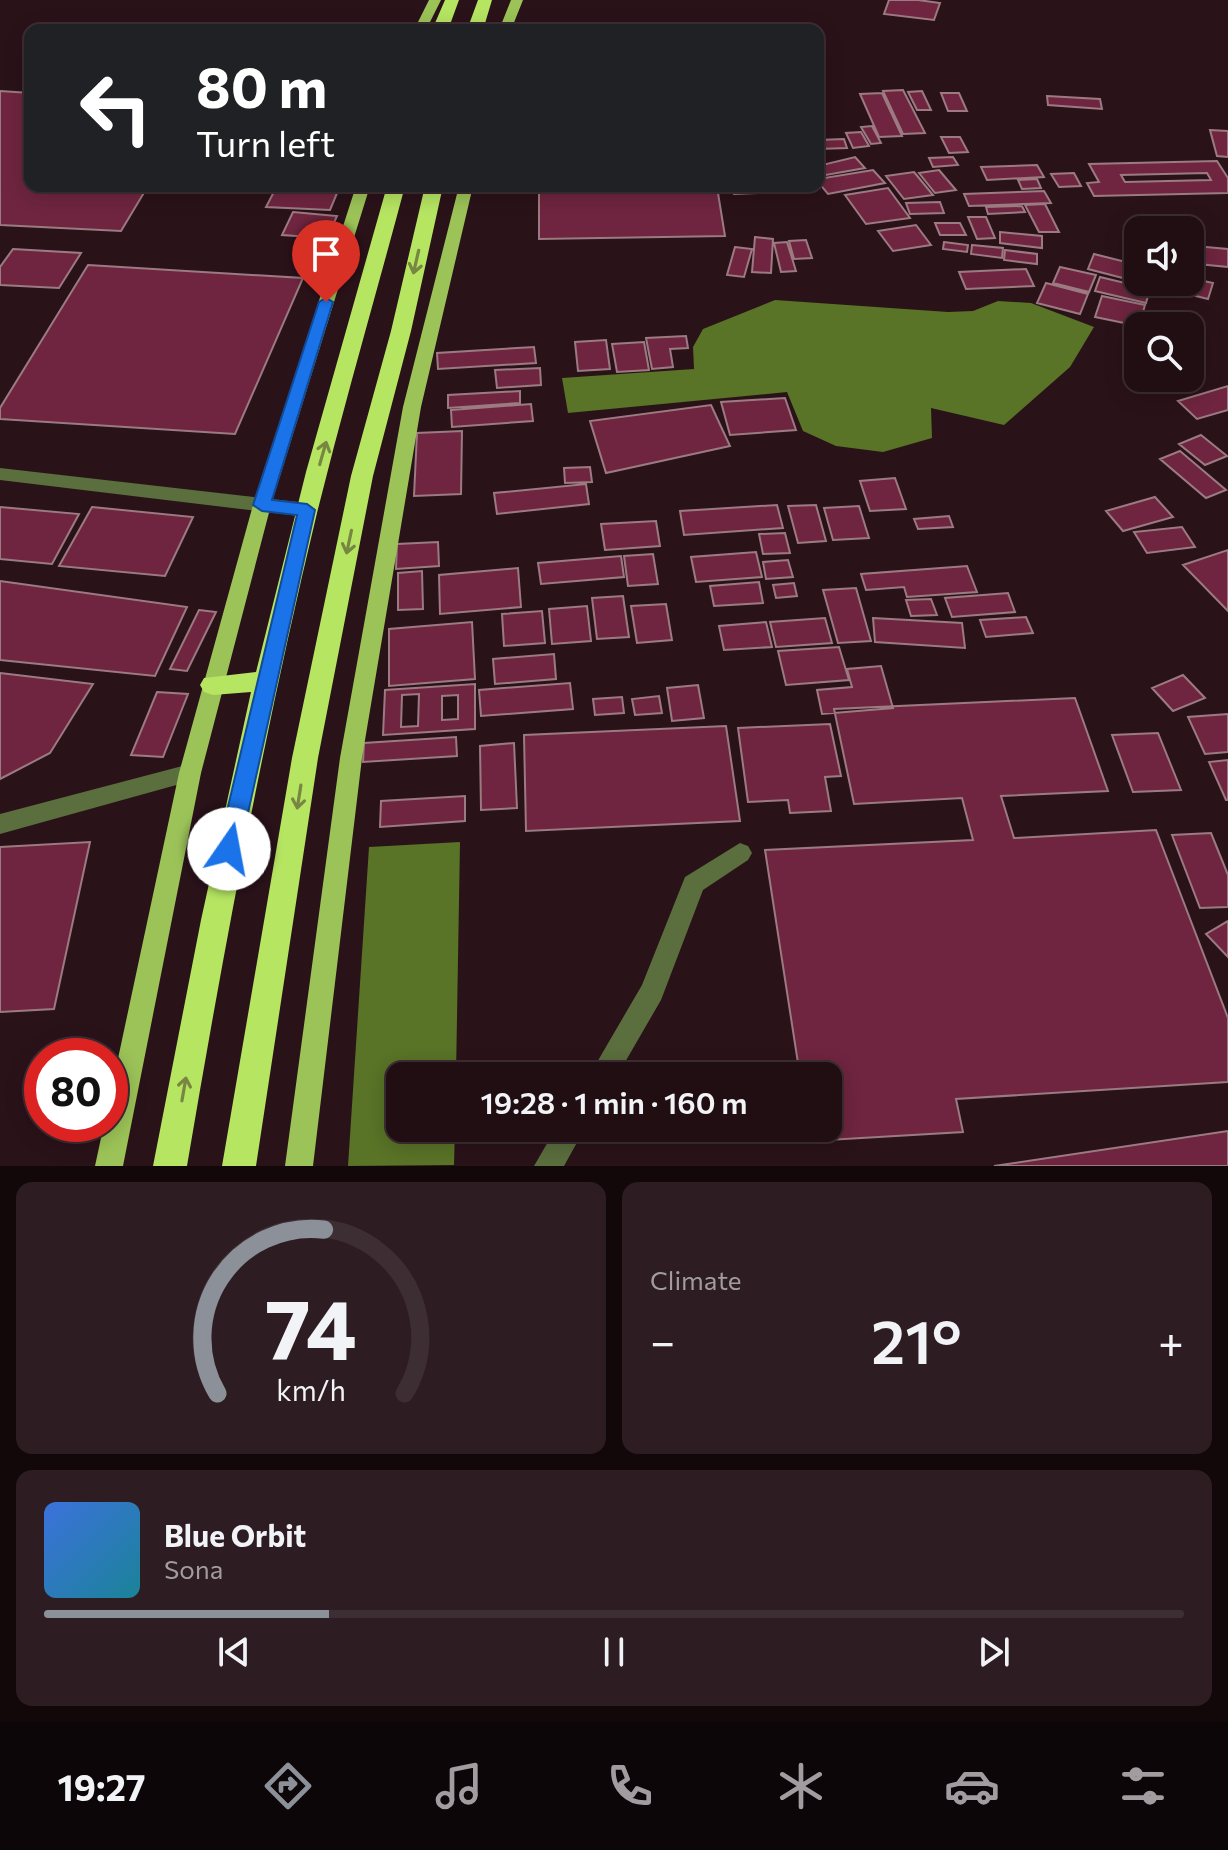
<!DOCTYPE html>
<meta charset="utf-8">
<style>
:root{--surface:#200e13;--page:#2d1c21;--text:#f1f3f6;--muted:#a29ca0;--line:#3d2e33;--accent:#8c9099}
body{margin:0;font-family:Commissioner,sans-serif;background:var(--page);color:var(--text);height:100vh;display:flex;flex-direction:column;font-size:30px;white-space:nowrap}
*{box-sizing:border-box;margin:0}
p{font-size:26px;color:var(--muted)}
.icon{flex:none;width:44px;height:44px;fill:none;stroke:currentColor;stroke-width:2;stroke-linecap:round;stroke-linejoin:round}
.map{position:relative;height:1166px;overflow:hidden}
.panel{display:flex;flex-direction:column;gap:16px;padding:16px;background:#12080a;flex:1}
.panel>*{flex:none}
.top-card{position:absolute;left:24px;top:24px;width:800px;height:168px;border-radius:16px;box-shadow:0 4px 20px #0003,0 0 0 2px var(--line);background:#202124;color:#fff;overflow:hidden}
.fabs{position:absolute;left:1124px;top:216px;display:grid;gap:16px}
.fabs a{display:grid;place-items:center;width:80px;height:80px;border-radius:16px;background:var(--surface);box-shadow:0 4px 20px #0003,0 0 0 2px var(--line);font-size:40px}
.speed{position:absolute;left:24px;top:1038px;display:flex;gap:16px;font-size:40px;font-weight:700;text-align:center}
.speed>*{display:grid;place-content:center;width:104px;height:104px;border-radius:50%;background:var(--surface);box-shadow:0 4px 20px #0003,0 0 0 2px var(--line);line-height:1}
.speed .limit{border:12px solid #d22;background:#fff;color:#111}
.pin{position:absolute;display:grid;place-items:center;width:68px;height:68px;color:#fff;margin:-82px -34px;border-radius:50% 50% 50% 0;rotate:-45deg;box-shadow:0 0 8px #0007}
.pin .icon{rotate:45deg}
.me{position:absolute;width:88px;margin:-44px;rotate:12deg;stroke-linejoin:round;filter:drop-shadow(0 0 6px #0008)}
.turn{display:flex;align-items:center;gap:28px;height:168px;padding:0 40px;font-size:36px}
.turn .icon{width:104px;height:104px;stroke-width:2.5}
.turn b{display:block;font-size:56px;line-height:68px}
.big{font-size:60px;font-weight:600;line-height:1.1}
.panel .card{flex:1;display:flex;flex-direction:column;justify-content:center;gap:12px;min-width:0;padding:0 28px;border-radius:16px;background:var(--page)}
.panel .dial{align-items:center;gap:0}
.dial svg{height:208px;overflow:visible;fill:none;stroke:var(--line);stroke-width:7;stroke-linecap:round;text-anchor:middle}
.dial text{fill:var(--text);stroke:none}
.song{display:flex;align-items:center;gap:24px}
.cover{width:96px;height:96px;border-radius:12px;background:linear-gradient(135deg,hsl(220 70% 55%),hsl(190 70% 35%))}
.played{height:8px;border-radius:4px;background:linear-gradient(90deg,var(--accent) 25%,var(--line) 25%)}
.keys{display:flex;justify-content:space-around;direction:ltr}
.heat{display:flex;justify-content:space-between;align-items:center;font-size:44px;direction:ltr}
.panel .tiles{flex:1;display:grid;gap:16px;grid-template-columns:1fr 1fr}
.card:last-child{grid-column:span 2}
.trip{position:absolute;left:386px;top:1062px;width:456px;height:80px;border-radius:16px;background:var(--surface);box-shadow:0 4px 20px #0003,0 0 0 2px var(--line);font-weight:600;line-height:80px;text-align:center}
.tab-bar{display:flex;height:128px;justify-content:space-around;align-items:center;background:#0d0608;color:var(--muted)}
.tab-bar .icon{width:56px;height:56px}
.tab-bar .selected{color:var(--accent)}
.tab-bar b{font-size:36px;color:var(--text)}
.map>svg:first-child{display:block}
.water{fill:#597327}
.building{fill:#6f253f;stroke:#9b7a82;stroke-width:2;fill-rule:evenodd}
.lines{fill:none;stroke-linecap:round;stroke-linejoin:round}
.minor{fill:#5b6e3d;fill-rule:evenodd}
.major{fill:#9cc358;fill-rule:evenodd}
.highway{fill:#b6e562;fill-rule:evenodd}
.oneway{stroke:#778641}
.route{fill:#1a73e8;stroke:#114b97;stroke-width:2}
</style>
<div class="map">
<svg width="1228" height="1166" viewBox="0 0 1228 1166">
<rect width="100%" height="100%" fill="#2a1219"/>
<path class="water" d="M775 300 948 312 973 311 998 301 1031 303 1094 327 1070 367 1004 425 931 408 932 438 883 452 836 446 803 431 787 392 568 413 562 378 694 369 693 347 703 329Z
M460 842 456 1076H400V1128H455L454 1165 348 1166 369 847Z"/>
<path class="building" d="M889 0H918L940 3 934 20 884 14Z
M903 90 925 133 903 134 883 91Z
M0 91 30 93V186H148L121 231 0 225Z
M922 91 931 110H917L908 92Z
M882 93 902 136 879 137 860 94Z
M941 93H959L967 111H948Z
M1047 96 1100 99 1102 109 1048 105Z
M872 126 881 143 871 144 861 127Z
M1210 130 1228 131V157L1217 156Z
M861 132 869 146 853 148 846 133Z
M941 137H960L968 152 949 153Z
M844 139 847 148 818 149V140Z
M855 157 865 168 826 175 818 166Z
M953 157 958 165 933 167 929 158Z
M1217 161 1228 178V193L1094 196 1087 183 1099 182 1089 164ZM1207 173 1211 180 1125 182 1121 175Z
M1037 165 1044 177 987 180 981 167Z
M873 170 885 183 828 194 818 182V179Z
M939 170 956 190 935 193 919 173Z
M914 172 933 195 904 199 886 176Z
M1074 173 1081 186 1059 187 1051 174Z
M1037 179 1041 188 1022 189 1018 180Z
M228 186H270L267 191 226 188Z
M277 186H340L330 210 266 207Z
M480 186H556L481 192Z
M732 186H802L803 191 734 194Z
M717 187 725 236 539 239V191Z
M888 188 910 218 866 224 845 195Z
M1044 191 1051 203 969 206 964 194Z
M940 202 944 213 910 214 906 203Z
M1045 204 1059 232H1039L1025 205Z
M1022 206 1025 212 988 214 986 207Z
M293 212 337 216 327 238 282 235Z
M968 217H986L995 238 977 239Z
M935 223H960L966 235H940Z
M916 225 931 245 893 251 878 231Z
M1000 232 1042 236V248L1000 243Z
M755 237 773 239 771 273 752 272Z
M806 240 812 258 794 259 789 241Z
M787 242 796 271 781 272 774 243Z
M944 242 968 245 967 252 943 249Z
M972 245 1003 248 1002 258 971 254Z
M1195 246 1228 249V267L1198 264Z
M735 247 752 249 744 277 727 275Z
M13 249 81 253 59 288 0 285V267Z
M1005 250 1037 254V264L1004 260Z
M1094 254 1138 265V282L1088 269Z
M88 265 303 278 235 434 0 419V408Z
M1060 267 1096 275 1089 292 1053 283Z
M1026 269 1034 286 966 289 959 272Z
M1100 277 1150 289 1146 303 1095 291Z
M1190 278 1213 283 1208 299 1140 282H1190Z
M1046 283 1088 294 1080 314 1037 303Z
M1102 296 1145 305 1139 326 1095 317Z
M686 336 688 348 670 349 673 367 652 369 646 338Z
M606 340 610 369 578 371 575 342Z
M644 342 649 370 617 372 612 344Z
M534 347 536 363 438 369 437 353Z
M540 368 541 385 497 388 495 370Z
M1228 386V410L1197 419 1178 401Z
M520 391V403L448 408V395Z
M785 398 796 430 730 435 721 402Z
M531 404 533 421 452 427 451 410Z
M711 405 730 446 606 473 590 421Z
M462 431 461 494 414 496 417 433Z
M1201 435 1227 456 1205 465 1179 444Z
M1180 451 1226 490 1206 498 1160 459Z
M590 467 592 482 565 483 564 468Z
M895 478 906 509 870 511 860 481Z
M586 484 589 504 497 514 494 493Z
M1155 497 1173 517 1123 531 1106 511Z
M777 505 783 528 684 535 680 511Z
M816 505 826 541 798 543 788 506Z
M859 506 869 538 833 540 824 508Z
M0 507 79 514 52 564 0 559Z
M92 507 193 517 165 576 59 566Z
M949 516 953 527 918 529 914 519Z
M656 521 660 546 605 550 601 524Z
M1182 527 1195 547 1147 553 1134 532Z
M785 533 790 553 763 554 759 534Z
M438 542 439 566 396 569 397 544Z
M1228 550V611L1183 565Z
M756 552 762 577 696 582 691 557Z
M653 554 658 584 628 586 624 556Z
M621 556 624 577 541 584 538 563Z
M788 560 793 577 766 579 763 562Z
M967 566 977 592 907 597 904 587 866 590 861 574Z
M518 568 521 607 440 614 439 575Z
M422 571 423 609 398 610V573Z
M0 581 187 607 155 676 0 660Z
M759 582 763 603 714 606 710 586Z
M794 583 797 596 776 598 773 585Z
M856 588 871 641 838 643 823 590Z
M1008 593 1015 612 952 617 945 598Z
M623 596 629 637 597 639 592 598Z
M931 599 937 615 911 616 906 600Z
M666 604 672 640 637 643 631 606Z
M587 606 591 641 552 644 549 609Z
M199 610 216 612 187 671 170 669Z
M542 611 545 643 504 646 502 614Z
M1026 617 1033 633 986 637 980 620Z
M825 618 832 643 776 647 770 622Z
M873 618 962 623 965 648 875 642Z
M472 622 475 679 389 686V629Z
M766 622 772 647 724 650 719 626Z
M839 647 849 680 786 685 778 651Z
M554 654 556 679 495 684 493 659Z
M881 666 893 708 822 714 817 690 852 687 847 669Z
M0 673 93 684 50 753 0 779Z
M1183 675 1205 698 1173 711 1152 688Z
M570 683 573 709 481 716 479 690Z
M475 684V729L383 735 385 690ZM419 694 418 726 401 727 402 695ZM458 695V719L442 720V696Z
M698 685 704 718 672 721 667 688Z
M157 692 188 694 163 757 131 755Z
M659 696 662 713 635 715 632 699Z
M622 697 624 713 595 715 593 699Z
M1075 698 1108 791 1001 796 1014 838 1156 830 1228 1018V1082L956 1099 963 1132 811 1141 809 1128H828V1076H800L765 850 973 840 962 798 854 804 834 709Z
M1228 714V752L1205 754 1188 717Z
M830 724 841 776 825 777 831 811 790 813 788 800 748 802 738 728Z
M726 726 740 821 526 831 524 735Z
M1158 733 1181 790 1133 792 1112 735Z
M456 737 457 756 363 762 364 743Z
M514 743 517 808 481 810 480 746Z
M1228 760V800H1226L1209 762Z
M465 796V821L380 827 381 801Z
M1211 833 1228 875V907L1200 908 1172 835Z
M90 842 54 1009 0 1012V847Z
M1228 921V957L1206 934Z
M1228 1131V1166H994Z"/>
<g class="lines">
<path class="minor" d="M0 468 307 503 317 510 307 517 0 480Z
M190 764 198 767 201 773 198 779 0 834V814Z
M740 843 748 846 752 853 748 860 703 890 661 1000 617 1076H589L642 985 685 877Z
M556 1128H585L564 1166H534Z"/>
<path class="major" d="M429 0H441L426 30H414Z
M511 0H523L511 30H499Z
M356 186H370L271 505 201 773 123 1166H95L104 1124H110V1096L179 773 253 505Z
M459 186H473L421 407 362 758 313 1166H285L340 758 403 407Z"/>
<path class="highway" d="M445 0H459L448 30H432Z
M478 0H492L483 30H467Z
M387 186H405C376 295 344 404 317 513 265 729 224 947 187 1166H153L201 920 251 692 213 695 204 692 200 685 204 678 256 672 306 472Z
M425 186H443L411 331 373 476 318 758 256 1166H222L292 758 351 476 391 331Z"/>
</g>
<defs><path id="oneway-shaft" d="M-6 0H5M1.5-3L5.5 0L1.5 3" fill="none" stroke-width="1.6" stroke-linecap="round" stroke-linejoin="round" transform="scale(2)"/></defs>
<g class="oneway">
<use href="#oneway-shaft" transform="translate(416 262) rotate(103)"/>
<use href="#oneway-shaft" transform="translate(323 453) rotate(-74)"/>
<use href="#oneway-shaft" transform="translate(349 542) rotate(102)"/>
<use href="#oneway-shaft" transform="translate(299 797) rotate(99)"/>
<use href="#oneway-shaft" transform="translate(184 1089) rotate(-80)"/>
</g>
<path class="route" d="M326 298 333 302 272 500 307 504 315 510 240 849 237 856 229 858 222 856 218 849 297 515 262 511 253 505 319 302Z"/>
</svg>
<div class="fabs">
<a><svg class="icon" aria-label="sound" viewBox="0 0 24 24"><path d="M4 9h4l5-4v14l-5-4H4zM17 9q2 3 0 6"/></svg></a>
<a><svg class="icon" aria-label="search" viewBox="0 0 24 24"><circle cx="10" cy="10" r="6"/><path d="M15 15l6 6"/></svg></a>
</div>
<div class="speed"><div class="limit">80</div></div>
<div class="pin" style="left:326px;top:302px;background:#d93025"><svg class="icon" aria-label="arrive" viewBox="0 0 24 24"><path d="M6 21V4h12l-3 4 3 4H6"/></svg></div>
<svg class="me" style="left:229px;top:849px" viewBox="-20 -20 40 40"><circle r="19" fill="#fff"/><path d="M0-13L10 11 0 6-10 11z" fill="#1a73e8"/></svg>
<div class="trip">19:28 · 1 min · 160 m</div>
<div class="top-card">
<div class="turn"><svg class="icon" aria-label="left" viewBox="0 0 24 24"><path d="M17 20v-9H6M10 6l-5 5 5 5"/></svg><div><b>80 m</b>Turn left</div></div>
</div>
</div>
<section class="panel">
<div class="tiles">
<div class="card dial"><svg viewBox="0 0 100 80">
<path d="M14 69A42 42 0 1 1 86 69"/>
<path d="M14 69A42 42 0 0 1 55 6" stroke="#8c9099"/>
<text x="50" y="56" font-size="32" font-weight="700">74</text>
<text x="50" y="72" font-size="11">km/h</text>
</svg></div>
<div class="card"><p>Climate</p>
<div class="heat"><a>−</a><b class="big">21°</b><a>+</a></div>
</div>
<div class="card">
<div class="song"><i class="cover"></i><div><b>Blue Orbit</b><p>Sona</p></div></div>
<div class="played"></div>
<div class="keys"><svg class="icon" aria-label="previous" viewBox="0 0 24 24"><path d="M18 5L8 12l10 7zM5 5v14"/></svg><svg class="icon" aria-label="pause" viewBox="0 0 24 24"><path d="M8 5v14M16 5v14"/></svg><svg class="icon" aria-label="next" viewBox="0 0 24 24"><path d="M6 5l10 7-10 7zM19 5v14"/></svg></div>
</div>
</div>
</section>
<nav class="tab-bar">
<b>19:27</b>
<svg class="icon selected" aria-label="directions" viewBox="0 0 24 24"><path d="M12 3l9 9-9 9-9-9zM9 14v-3h6M13 9l2 2-2 2"/></svg>
<svg class="icon" aria-label="music" viewBox="0 0 24 24"><path d="M9 18V5l10-2v13"/><circle cx="6" cy="18" r="3"/><circle cx="16" cy="16" r="3"/></svg>
<svg class="icon" aria-label="phone" viewBox="0 0 24 24"><path d="M5 4h4l2 5-3 2q2 4 5 5l2-3 5 2v4C11 20 4 13 5 4z"/></svg>
<svg class="icon" aria-label="climate" viewBox="0 0 24 24"><path d="M12 3v18M4 7l16 10M4 17L20 7"/></svg>
<svg class="icon" aria-label="car" viewBox="0 0 24 24"><path d="M5 17H2v-5l4-1 3-4h7l3 4 3 1v5h-3M9 17h6M6 11h13"/><circle cx="7" cy="17" r="2"/><circle cx="17" cy="17" r="2"/></svg>
<svg class="icon" aria-label="filters" viewBox="0 0 24 24"><path d="M4 7h16M4 17h16"/><circle cx="9" cy="7" r="2"/><circle cx="15" cy="17" r="2"/></svg>
</nav>
